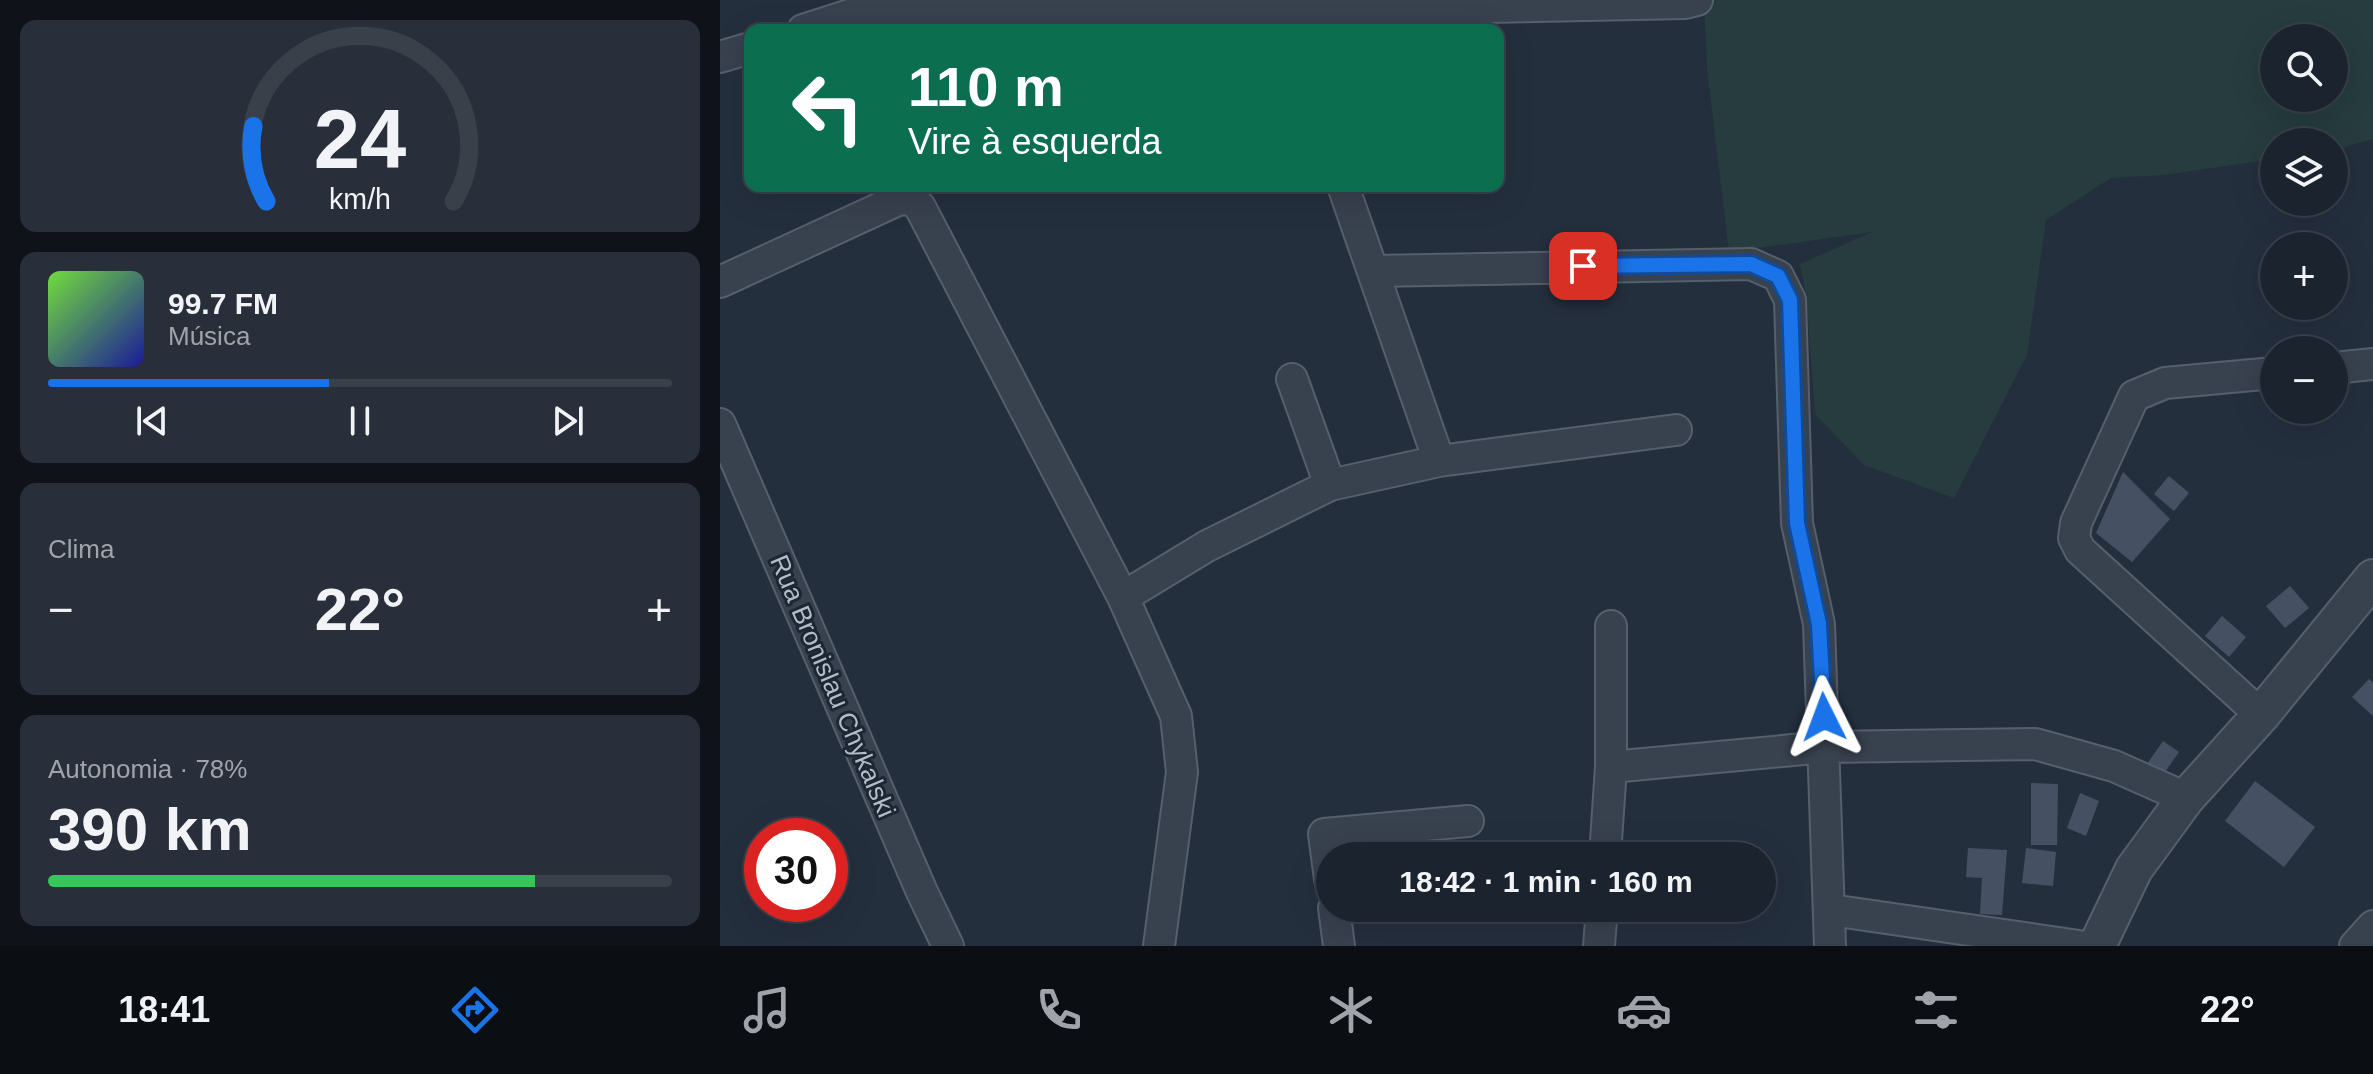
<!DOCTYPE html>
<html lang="pt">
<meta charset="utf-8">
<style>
:root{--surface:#1b232e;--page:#282f3a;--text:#f1f3f6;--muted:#a0a4aa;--line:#39404a;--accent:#1a73e8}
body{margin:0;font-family:Helvetica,sans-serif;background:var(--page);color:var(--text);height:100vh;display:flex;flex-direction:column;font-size:30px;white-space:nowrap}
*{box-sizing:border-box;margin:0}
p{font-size:26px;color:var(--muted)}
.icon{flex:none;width:44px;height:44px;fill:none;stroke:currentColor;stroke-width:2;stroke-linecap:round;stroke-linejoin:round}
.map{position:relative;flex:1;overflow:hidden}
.sheet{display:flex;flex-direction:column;gap:20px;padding:20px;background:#0f1319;width:720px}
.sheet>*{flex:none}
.hud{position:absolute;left:24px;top:24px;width:760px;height:168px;border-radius:16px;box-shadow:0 8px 32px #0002,0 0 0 2px var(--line);background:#0b6e4f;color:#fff;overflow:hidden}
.controls{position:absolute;left:1540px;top:24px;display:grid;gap:16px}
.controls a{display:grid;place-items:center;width:88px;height:88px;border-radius:50%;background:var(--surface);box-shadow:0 8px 32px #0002,0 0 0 2px var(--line);font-size:40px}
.speed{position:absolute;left:24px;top:818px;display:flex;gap:16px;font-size:40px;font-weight:700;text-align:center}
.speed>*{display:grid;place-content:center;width:104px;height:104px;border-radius:50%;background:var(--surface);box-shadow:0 8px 32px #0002,0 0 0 2px var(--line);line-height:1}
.speed .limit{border:12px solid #d22;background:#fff;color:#111}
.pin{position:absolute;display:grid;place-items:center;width:68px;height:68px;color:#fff;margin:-34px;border-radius:16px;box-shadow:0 4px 12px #0006}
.me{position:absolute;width:88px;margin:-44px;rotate:357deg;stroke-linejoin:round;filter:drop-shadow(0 0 6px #0008)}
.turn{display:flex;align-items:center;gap:28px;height:168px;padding:0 32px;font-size:36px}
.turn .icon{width:104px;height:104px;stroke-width:2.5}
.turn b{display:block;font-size:56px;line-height:68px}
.big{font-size:60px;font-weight:700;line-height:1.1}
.sheet .widget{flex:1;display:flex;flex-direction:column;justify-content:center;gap:12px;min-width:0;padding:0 28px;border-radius:16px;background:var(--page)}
.sheet .dial{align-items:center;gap:0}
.dial svg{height:208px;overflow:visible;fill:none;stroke:var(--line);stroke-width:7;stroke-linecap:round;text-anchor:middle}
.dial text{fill:var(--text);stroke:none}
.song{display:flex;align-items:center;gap:24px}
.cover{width:96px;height:96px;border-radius:12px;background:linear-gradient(135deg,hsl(100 70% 55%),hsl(240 70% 35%))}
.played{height:8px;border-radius:4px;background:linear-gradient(90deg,var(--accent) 45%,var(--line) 45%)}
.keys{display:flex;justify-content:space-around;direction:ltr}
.heat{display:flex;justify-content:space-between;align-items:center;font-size:44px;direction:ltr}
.charge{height:12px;border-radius:6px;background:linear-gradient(90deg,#34c759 78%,var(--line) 0)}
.trip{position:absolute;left:596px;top:842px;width:460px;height:80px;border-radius:40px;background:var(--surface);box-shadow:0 8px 32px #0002,0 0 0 2px var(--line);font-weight:700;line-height:80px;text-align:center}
.menu{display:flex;height:128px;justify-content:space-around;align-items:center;background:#0b0e12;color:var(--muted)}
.menu .icon{width:56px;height:56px}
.menu .current{color:var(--accent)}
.menu b{font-size:36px;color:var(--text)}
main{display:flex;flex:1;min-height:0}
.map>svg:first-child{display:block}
.green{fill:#263c3f;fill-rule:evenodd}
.building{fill:#455162}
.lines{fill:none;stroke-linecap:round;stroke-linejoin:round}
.minor-casing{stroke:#565f6c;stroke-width:34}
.tertiary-casing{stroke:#565f6c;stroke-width:40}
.minor{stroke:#38414e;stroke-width:30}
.tertiary{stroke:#38414e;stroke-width:36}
.route-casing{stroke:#114b97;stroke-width:20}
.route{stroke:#1a73e8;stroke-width:14}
.labels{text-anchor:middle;stroke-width:6;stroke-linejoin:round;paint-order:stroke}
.street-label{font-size:26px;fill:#b4bcc9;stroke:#1d2633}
</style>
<main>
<section class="sheet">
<div class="widget dial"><svg viewBox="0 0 100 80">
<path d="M14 69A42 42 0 1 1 86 69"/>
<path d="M14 69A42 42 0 0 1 9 40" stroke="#1a73e8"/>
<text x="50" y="56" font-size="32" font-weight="700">24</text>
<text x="50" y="72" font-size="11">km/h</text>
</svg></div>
<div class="widget">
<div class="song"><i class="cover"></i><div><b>99.7 FM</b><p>Música</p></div></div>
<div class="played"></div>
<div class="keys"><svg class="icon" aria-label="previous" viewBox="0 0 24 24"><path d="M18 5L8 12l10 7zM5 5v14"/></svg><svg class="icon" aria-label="pause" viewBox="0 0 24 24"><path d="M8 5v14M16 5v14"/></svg><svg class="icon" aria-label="next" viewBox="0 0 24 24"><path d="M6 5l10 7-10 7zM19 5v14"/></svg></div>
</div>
<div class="widget"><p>Clima</p>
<div class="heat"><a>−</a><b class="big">22°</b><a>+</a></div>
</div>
<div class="widget"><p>Autonomia · 78%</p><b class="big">390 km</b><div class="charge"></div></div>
</section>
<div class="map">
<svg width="1653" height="946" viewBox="0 0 1653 946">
<rect width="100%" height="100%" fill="#242f3e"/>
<path class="green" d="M984 0H1653V139L1614 150V142H1554V159L1444 175 1391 178 1326 220 1307 355 1234 498 1144 465 1095 414 1086 295 1080 264 1152 232 1009 252 987 69ZM1554 38H1614V98H1554Z"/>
<path class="building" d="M1403 472 1450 519 1412 562 1376 533Z
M1449 476 1469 493 1454 511 1434 494Z
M1570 586 1589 608 1565 628 1546 606Z
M1502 616 1526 637 1509 657 1485 636Z
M1649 679 1653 683V716L1632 697Z
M1443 741 1459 752 1443 775 1427 764Z
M1535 781 1595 827 1564 867 1505 821Z
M1311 783 1338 784 1337 845H1311Z
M1360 793 1379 801 1366 836 1347 828Z
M1248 848 1287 850 1282 915 1260 914 1262 878 1246 877Z
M1306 848 1336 852 1333 886 1302 883Z"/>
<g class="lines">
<defs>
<path id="minor" d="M83 30 139 12 558 11 965 3 977 0
M0 57 30 48
M623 186 719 461
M654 271 1031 264 1058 276 1070 300 1077 523 1099 624 1110 946
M0 282 180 199 192 200 200 207 403 597 456 716 462 772 439 946
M1614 368 1653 364
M572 379 610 485
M0 424 202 892 228 946
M403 597 487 546 610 485 719 461 956 430
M1541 715 1360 550 1354 538 1356 523 1414 396 1445 383 1554 373
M891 767 1105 747 1315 744 1394 766 1466 798
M885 856 891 767V626
M610 879 604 834 748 821
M614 908 619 946
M1111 910 1359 946
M879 946 882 908
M1635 946 1653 926"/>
<path id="tertiary" d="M1377 946 1414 869 1466 798 1541 715 1653 578"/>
</defs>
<use href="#minor" class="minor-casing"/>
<use href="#tertiary" class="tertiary-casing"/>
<use href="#minor" class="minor"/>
<use href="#tertiary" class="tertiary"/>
</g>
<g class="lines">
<defs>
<path id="route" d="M863 266 1031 264 1058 276 1070 300 1077 523 1099 624 1104 717"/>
</defs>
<use href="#route" class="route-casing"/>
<use href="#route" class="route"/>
</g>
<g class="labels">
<g class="street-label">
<text transform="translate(113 686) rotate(67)" y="9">Rua Bronislau Chykalski</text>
</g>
</g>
</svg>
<div class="controls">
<a><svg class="icon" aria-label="search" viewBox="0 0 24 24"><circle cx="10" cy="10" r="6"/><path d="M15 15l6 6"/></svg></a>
<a><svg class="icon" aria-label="layers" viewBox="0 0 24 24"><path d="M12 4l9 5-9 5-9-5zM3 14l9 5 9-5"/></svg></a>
<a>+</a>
<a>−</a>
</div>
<div class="speed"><div class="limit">30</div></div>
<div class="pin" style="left:863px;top:266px;background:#d93025"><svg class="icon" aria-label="arrive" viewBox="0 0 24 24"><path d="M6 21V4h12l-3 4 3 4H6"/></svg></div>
<svg class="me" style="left:1104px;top:717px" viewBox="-20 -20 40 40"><path d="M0-17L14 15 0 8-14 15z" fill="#1a73e8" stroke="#fff" stroke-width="4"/></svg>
<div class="trip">18:42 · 1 min · 160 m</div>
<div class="hud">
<div class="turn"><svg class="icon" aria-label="left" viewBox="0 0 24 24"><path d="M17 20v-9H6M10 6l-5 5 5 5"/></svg><div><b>110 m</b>Vire à esquerda</div></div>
</div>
</div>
</main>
<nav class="menu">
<b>18:41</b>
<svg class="icon current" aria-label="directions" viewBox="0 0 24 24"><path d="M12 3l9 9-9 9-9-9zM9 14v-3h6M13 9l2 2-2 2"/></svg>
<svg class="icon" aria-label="music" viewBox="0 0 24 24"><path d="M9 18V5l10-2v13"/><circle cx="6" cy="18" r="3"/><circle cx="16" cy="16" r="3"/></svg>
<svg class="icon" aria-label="phone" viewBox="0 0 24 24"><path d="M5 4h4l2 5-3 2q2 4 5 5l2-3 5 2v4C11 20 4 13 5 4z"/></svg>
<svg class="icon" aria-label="climate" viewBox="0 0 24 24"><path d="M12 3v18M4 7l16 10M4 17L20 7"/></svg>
<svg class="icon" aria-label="car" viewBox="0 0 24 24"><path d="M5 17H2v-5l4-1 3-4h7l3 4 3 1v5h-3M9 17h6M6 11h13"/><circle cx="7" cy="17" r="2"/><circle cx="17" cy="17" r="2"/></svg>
<svg class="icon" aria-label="filters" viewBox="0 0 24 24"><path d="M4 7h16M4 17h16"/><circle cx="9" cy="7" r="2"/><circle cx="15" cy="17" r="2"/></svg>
<b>22°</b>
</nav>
